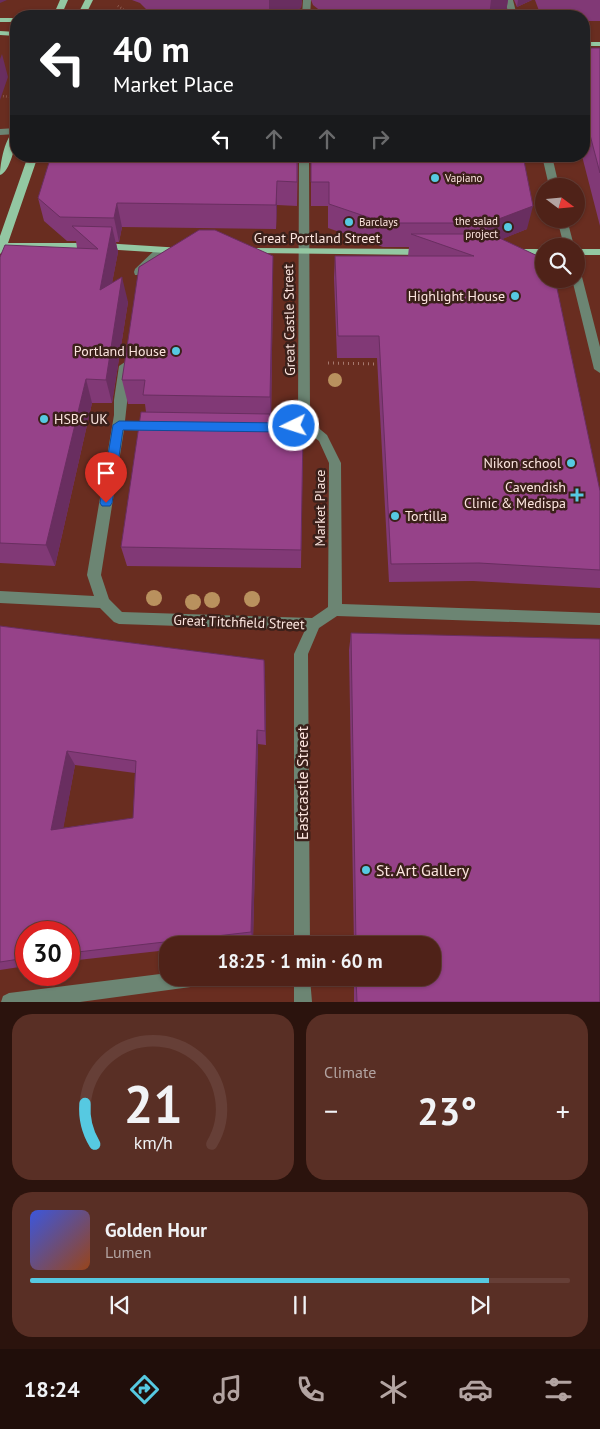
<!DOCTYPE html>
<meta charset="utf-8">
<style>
:root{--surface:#4f2218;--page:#592f25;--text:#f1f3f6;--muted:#b3a4a2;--line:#663f37;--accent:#56c9e1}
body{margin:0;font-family:"PT Sans",sans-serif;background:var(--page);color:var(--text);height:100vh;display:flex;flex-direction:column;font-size:19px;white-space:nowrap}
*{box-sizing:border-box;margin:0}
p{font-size:16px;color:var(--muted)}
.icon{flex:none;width:28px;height:28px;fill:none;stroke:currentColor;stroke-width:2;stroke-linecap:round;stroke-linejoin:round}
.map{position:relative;height:1002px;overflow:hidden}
.side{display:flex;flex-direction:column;gap:12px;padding:12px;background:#2b130d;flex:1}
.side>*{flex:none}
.hud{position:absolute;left:10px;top:10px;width:580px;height:152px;border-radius:20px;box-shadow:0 1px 4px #0004,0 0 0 1px var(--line);background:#202124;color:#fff;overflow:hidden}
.needle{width:32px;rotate:106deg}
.controls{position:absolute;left:535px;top:178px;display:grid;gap:10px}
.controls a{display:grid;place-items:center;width:50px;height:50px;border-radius:50%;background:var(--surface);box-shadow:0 1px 4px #0004,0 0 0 1px var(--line);font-size:25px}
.speed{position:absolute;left:15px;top:921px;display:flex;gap:10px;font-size:25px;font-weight:700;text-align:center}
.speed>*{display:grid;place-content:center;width:65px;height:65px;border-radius:50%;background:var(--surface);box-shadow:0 1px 4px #0004,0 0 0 1px var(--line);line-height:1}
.speed .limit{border:8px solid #d22;background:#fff;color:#111}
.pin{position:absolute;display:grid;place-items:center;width:42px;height:42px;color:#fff;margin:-51px -21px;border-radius:50% 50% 50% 0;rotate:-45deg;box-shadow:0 0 5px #0007}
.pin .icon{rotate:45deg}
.me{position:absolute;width:55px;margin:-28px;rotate:266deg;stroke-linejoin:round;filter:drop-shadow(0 0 4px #0008)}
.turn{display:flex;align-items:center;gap:18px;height:105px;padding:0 20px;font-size:22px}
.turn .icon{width:65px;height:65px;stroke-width:2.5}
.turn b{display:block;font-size:35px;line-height:42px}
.lanes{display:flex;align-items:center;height:48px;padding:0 20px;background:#0003;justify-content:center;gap:25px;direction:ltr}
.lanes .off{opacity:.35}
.big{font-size:38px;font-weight:700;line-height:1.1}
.side .widget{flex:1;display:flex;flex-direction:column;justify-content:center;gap:8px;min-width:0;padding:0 18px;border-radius:20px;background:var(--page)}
.side .dial{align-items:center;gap:0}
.dial svg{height:130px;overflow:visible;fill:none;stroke:var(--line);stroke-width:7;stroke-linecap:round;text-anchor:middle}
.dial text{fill:var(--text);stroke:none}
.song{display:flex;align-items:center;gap:15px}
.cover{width:60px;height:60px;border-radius:8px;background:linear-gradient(135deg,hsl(230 70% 55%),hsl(20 70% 35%))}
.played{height:5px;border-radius:2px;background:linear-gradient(90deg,var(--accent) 85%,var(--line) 85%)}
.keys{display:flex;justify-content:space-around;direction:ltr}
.heat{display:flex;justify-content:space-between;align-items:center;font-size:28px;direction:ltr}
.side .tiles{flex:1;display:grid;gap:12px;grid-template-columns:1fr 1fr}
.widget:last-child{grid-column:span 2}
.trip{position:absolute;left:159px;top:936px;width:282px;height:50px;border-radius:20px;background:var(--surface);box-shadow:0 1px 4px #0004,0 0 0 1px var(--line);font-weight:700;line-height:50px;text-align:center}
.menu{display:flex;height:80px;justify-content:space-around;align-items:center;background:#200e0a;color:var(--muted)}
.menu .icon{width:35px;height:35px}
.menu .selected{color:var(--accent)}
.menu b{font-size:22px;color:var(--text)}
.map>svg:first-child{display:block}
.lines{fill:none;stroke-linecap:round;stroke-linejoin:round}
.path-far1{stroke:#a5786e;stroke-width:2.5;stroke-dasharray:0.5 2.5;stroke-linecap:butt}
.path{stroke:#a5786e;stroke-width:3;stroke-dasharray:1 4;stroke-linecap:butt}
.minor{fill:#6c8573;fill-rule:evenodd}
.major{fill:#93c7a2;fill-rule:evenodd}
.tree{fill:#b9915e}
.wall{fill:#813976;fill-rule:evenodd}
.shaded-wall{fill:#692e60}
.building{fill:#964289;stroke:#692e60;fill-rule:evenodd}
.route{fill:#1a73e8;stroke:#114b97}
.poi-dot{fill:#56c9e1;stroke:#3b201a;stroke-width:2}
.labels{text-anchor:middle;stroke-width:5;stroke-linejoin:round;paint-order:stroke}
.far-poi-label{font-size:11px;fill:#fce5df;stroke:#3b201a;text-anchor:start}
.street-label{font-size:14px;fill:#fce5df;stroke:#3b201a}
.poi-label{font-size:14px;fill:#fce5df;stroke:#3b201a;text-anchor:end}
.near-street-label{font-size:16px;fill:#fce5df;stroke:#3b201a}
.near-poi-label{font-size:16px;fill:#fce5df;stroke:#3b201a;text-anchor:start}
</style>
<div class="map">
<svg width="600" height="1002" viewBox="0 0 600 1002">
<rect width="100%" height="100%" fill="#692d20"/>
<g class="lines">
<path class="path-far1" d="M118 6 127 12
M0 96 13 97"/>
<path class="path" d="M328 363 379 364"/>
<path class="minor" d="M303 0H311L310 16H302Z
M505 0H513L517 16H509Z
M16 128V134L0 135V129Z
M299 156H309L310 421 327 435 341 463 342 604 600 613V625L337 616 319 628 308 654 310 945H294V654L305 630 119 624 114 622 100 608 0 603V591L94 596 87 575 114 415V400L119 366 125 362 131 366 125 421H156L160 423 162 426 160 429 156 431 124 430 101 575 109 599 122 612 312 618 328 607 329 463 319 441 302 428 284 433 253 432 249 430 247 427 249 424 253 422 284 423 298 420Z
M542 156H552L559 186H549Z
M557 219H567L574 246H564Z
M161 247 166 250 165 252 143 275H135L134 272 135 269 157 248Z
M576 269 581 273 600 347V373L594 369 572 279H576Z
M168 973V978H206L204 984 198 986 80 1002H1L3 996 9 993Z
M294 978H310L312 1002H294Z"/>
<path class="major" d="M60 0H68L61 16H53Z
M85 0H93L85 16H77Z
M0 18H16V22H0Z
M0 31 16 32V36L0 35Z
M584 42H600V46H584Z
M16 130C17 141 11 171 0 175 0 164 5 135 16 130Z
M28 156H38L8 243H103L182 248 187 251 182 254 103 249 5 250 0 254V236Z
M247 248 424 249 429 252 424 255 243 253V249Z
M512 249H544V255L508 254V250Z
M576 249H600V255H576Z"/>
</g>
<g class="tree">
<circle cx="335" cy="380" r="7"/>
<circle cx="154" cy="598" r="8"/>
<circle cx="252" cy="599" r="8"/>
<circle cx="212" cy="600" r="8"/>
<circle cx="193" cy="602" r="8"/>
</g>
<path class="wall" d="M132 0H302L301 8 277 16H219L149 12 140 3Z
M311 0H508L506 12 498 16H327L313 5Z
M514 0H532L517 7Z
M535 0H600V21H584V16H541Z
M584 48H600V226L582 156H584Z
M298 156 297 206 277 205 276 229 122 227 119 242H116L118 252 112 283 128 302 112 403H92L55 566 0 563V257L77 248 76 241H67L44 221 38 198Z
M311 156 527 229 502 239 600 491V588L473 581 389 582 377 358H337L334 278 335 256H408L409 247H383L328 228V206H311Z
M273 256V281L271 421H270V431L303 432 301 568 127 566 121 547 146 412 145 404H128L122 380Z
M0 626 264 660 265 676 266 745 258 744 253 940 209 945H168V950L69 961V932H26V966L0 970ZM75 765 135 773 133 818 63 828Z
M351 633 600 1002H354V978H432V945H354L349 650Z"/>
<path class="shaded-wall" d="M0 0H7L0 3Z
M269 0H302L301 8 277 16H269Z
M491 0H508L506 12 498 16H489Z
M518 0H532L517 7Z
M2 54 8 77 0 100V59Z
M277 181V205L276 229V205Z
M117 203 122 227 119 242 114 218Z
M533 206 527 229 483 247 488 223Z
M112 227 118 252 106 315 100 290Z
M273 256V281L271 421 270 397Z
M122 277 128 302 112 403 106 380Z
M86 379 92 403 55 566 46 545Z
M264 660 265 676 266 745 265 731Z
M257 730 258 744 253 940 251 932Z
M67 751 75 765 61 841 51 830Z"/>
<path class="building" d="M584 48H600V173L584 112Z
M51 156H297V182L277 181 276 205 117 203 114 218 60 217 38 198Z
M311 156H523L533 206 488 223H385L329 204V182H311Z
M72 226 112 227 100 290 122 277 106 380 86 379 46 545 0 543V257L5 245 98 249Z
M199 230H215L273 256 270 397 143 395 145 380H122L139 267Z
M411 234H491L544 259V279H555L600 491V570L479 563 391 564 379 336H338L335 256H474Z
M141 412 270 414 269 431 303 432 301 550 121 547Z
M0 626 264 660 265 731 257 730 251 932 69 953V932H26V958L0 962ZM67 751 136 761 133 818 51 830Z
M351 633 600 639V1002H357L356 978H432V945H356Z"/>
<path class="route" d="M119 421 284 423 294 421 299 426 297 428 284 432 123 430 112 503 110 506H102L100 503 113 425Z"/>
<g class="poi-dot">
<circle cx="435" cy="178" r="5"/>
<circle cx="349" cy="222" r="5"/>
<circle cx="508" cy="227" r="5"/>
<circle cx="515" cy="296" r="5"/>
<circle cx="176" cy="351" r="5"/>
<circle cx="44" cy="419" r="5"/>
<circle cx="571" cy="463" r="5"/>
<path d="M574.5 487.5h5v5h5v5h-5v5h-5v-5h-5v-5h5z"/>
<circle cx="395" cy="516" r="5"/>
<circle cx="366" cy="870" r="5"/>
</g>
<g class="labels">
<g class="far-poi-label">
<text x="445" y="182">Vapiano</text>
<text x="498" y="225" text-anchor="end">the salad<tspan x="498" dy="13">project</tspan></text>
<text x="359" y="226">Barclays</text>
</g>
<g class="street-label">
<text x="317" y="243">Great Portland Street</text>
<text transform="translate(289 320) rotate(-91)" y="5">Great Castle Street</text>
<text transform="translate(320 508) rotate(-90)" y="5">Market Place</text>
<text transform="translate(239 622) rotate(2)" y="5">Great Titchfield Street</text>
</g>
<g class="poi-label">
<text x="505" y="301">Highlight House</text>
<text x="166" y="356">Portland House</text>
<text x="54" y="424" text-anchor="start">HSBC UK</text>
<text x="561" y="468">Nikon school</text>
<text x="566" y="492">Cavendish<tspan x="566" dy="16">Clinic &amp; Medispa</tspan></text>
<text x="405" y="521" text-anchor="start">Tortilla</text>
</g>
<g class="near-street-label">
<text transform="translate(302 783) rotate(-90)" y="6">Eastcastle Street</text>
</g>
<g class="near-poi-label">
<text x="376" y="876">St. Art Gallery</text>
</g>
</g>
</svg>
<div class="controls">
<a><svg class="needle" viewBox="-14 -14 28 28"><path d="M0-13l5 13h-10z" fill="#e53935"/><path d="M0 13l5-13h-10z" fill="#b3a4a2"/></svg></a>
<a><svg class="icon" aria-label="search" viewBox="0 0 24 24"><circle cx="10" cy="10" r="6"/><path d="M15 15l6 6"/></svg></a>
</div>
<div class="speed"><div class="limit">30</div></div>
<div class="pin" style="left:106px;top:503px;background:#d93025"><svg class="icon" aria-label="arrive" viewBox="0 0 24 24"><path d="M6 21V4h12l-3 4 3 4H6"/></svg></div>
<svg class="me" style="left:294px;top:426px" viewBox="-20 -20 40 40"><circle r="17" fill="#1a73e8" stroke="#fff" stroke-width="3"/><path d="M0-11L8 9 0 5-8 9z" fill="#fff"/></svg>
<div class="trip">18:25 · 1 min · 60 m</div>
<div class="hud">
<div class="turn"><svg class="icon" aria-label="left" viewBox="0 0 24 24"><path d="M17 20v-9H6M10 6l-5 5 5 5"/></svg><div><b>40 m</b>Market Place</div></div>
<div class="lanes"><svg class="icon" aria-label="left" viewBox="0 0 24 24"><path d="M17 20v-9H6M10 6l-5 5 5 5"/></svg><svg class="icon off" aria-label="ahead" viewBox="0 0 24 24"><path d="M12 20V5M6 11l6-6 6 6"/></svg><svg class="icon off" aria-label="ahead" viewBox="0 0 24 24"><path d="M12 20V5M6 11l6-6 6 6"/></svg><svg class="icon off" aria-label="right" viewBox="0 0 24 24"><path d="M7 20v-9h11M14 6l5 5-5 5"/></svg></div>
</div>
</div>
<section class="side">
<div class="tiles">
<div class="widget dial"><svg viewBox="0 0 100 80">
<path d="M14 69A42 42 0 1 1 86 69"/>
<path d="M14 69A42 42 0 0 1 8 44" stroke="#56c9e1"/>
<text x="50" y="56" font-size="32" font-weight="700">21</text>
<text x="50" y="72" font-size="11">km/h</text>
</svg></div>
<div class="widget"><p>Climate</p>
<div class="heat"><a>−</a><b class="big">23°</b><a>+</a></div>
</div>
<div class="widget">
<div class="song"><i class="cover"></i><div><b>Golden Hour</b><p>Lumen</p></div></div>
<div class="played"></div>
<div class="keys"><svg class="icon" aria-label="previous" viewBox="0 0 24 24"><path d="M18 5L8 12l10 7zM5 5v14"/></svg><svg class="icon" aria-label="pause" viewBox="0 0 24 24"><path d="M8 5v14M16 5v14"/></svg><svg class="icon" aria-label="next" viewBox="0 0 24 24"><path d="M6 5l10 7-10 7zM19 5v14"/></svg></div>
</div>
</div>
</section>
<nav class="menu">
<b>18:24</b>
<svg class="icon selected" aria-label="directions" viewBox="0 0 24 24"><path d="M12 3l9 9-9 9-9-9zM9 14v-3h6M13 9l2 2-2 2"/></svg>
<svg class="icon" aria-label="music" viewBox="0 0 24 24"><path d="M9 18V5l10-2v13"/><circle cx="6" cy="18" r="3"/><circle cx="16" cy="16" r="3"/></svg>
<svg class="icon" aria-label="phone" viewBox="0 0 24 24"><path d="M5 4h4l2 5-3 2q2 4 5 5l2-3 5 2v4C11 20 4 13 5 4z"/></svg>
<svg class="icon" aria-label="climate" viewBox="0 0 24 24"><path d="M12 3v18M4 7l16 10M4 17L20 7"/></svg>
<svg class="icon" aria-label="car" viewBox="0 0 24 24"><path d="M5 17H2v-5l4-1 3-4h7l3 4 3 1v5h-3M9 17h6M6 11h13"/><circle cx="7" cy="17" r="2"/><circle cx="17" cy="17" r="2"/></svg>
<svg class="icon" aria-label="filters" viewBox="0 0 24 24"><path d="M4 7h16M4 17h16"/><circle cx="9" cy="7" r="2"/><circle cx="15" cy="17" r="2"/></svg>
</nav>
